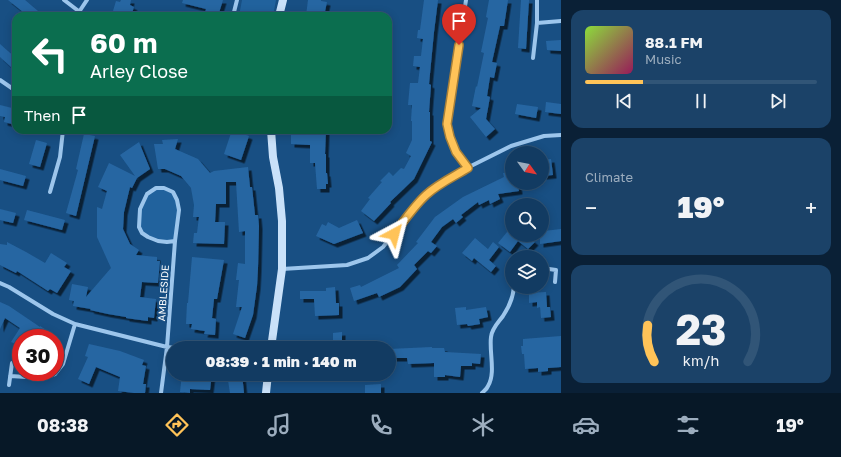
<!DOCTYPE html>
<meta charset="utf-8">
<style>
:root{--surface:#123b62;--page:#1b4268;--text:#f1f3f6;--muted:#9cadbe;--line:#315577;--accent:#ffc358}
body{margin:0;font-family:"Golos Text",sans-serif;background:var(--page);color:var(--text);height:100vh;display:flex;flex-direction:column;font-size:15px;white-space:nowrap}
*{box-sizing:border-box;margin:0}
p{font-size:13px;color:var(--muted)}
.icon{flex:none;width:22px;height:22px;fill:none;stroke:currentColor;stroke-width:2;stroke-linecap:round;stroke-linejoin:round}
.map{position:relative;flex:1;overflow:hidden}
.side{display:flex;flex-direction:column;gap:10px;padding:10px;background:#0a2036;width:280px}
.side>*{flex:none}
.hud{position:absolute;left:12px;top:12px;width:380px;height:122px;border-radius:12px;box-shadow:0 2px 10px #0003,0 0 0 1px var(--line);background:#0b6e4f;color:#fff;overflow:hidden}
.needle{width:26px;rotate:123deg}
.fabs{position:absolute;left:505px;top:146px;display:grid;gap:8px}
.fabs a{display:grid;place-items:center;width:44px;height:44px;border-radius:50%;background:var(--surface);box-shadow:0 2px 10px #0003,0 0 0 1px var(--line);font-size:20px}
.speed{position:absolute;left:12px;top:329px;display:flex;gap:8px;font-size:20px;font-weight:700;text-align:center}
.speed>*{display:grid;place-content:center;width:52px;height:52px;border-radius:50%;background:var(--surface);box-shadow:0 2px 10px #0003,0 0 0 1px var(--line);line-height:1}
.speed .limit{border:6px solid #d22;background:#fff;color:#111}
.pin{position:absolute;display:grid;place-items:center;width:34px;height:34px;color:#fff;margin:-41px -17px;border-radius:50% 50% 50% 0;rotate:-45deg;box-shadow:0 0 4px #0007}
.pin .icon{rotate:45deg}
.me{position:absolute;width:44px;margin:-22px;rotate:38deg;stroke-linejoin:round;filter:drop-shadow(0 0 3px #0008)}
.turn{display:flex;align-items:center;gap:14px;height:84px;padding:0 12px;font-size:18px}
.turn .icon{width:52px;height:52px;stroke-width:2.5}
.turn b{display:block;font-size:28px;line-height:34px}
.then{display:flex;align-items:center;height:38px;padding:0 12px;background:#0003;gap:8px;font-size:15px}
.big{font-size:30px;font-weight:800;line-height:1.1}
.side .card{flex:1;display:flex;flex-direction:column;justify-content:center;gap:6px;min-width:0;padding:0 14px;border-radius:12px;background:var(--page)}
.side .dial{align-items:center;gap:0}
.dial svg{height:104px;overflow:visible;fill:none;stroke:var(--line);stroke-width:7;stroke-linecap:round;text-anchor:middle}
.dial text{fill:var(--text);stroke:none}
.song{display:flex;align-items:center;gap:12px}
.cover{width:48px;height:48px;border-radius:6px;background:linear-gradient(135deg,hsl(90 70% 55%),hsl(330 70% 35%))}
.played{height:4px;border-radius:2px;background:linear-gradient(90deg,var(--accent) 25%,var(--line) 25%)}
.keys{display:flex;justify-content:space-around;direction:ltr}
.heat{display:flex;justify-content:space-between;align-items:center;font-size:22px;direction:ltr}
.trip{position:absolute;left:166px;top:341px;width:230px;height:40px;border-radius:20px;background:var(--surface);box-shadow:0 2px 10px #0003,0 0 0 1px var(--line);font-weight:800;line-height:40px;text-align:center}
.menu{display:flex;height:64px;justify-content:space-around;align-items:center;background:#071827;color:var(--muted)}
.menu .icon{width:28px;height:28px}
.menu .on{color:var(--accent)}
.menu b{font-size:18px;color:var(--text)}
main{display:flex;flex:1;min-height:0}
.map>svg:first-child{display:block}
.green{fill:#21629d}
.building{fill:#2766a2;filter:url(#shadow)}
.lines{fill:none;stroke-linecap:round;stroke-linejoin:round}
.street{stroke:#9dc6ec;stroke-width:4}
.secondary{stroke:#c9e1f9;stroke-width:8}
.route-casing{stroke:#a67f39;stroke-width:10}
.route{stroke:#ffc358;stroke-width:7}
.labels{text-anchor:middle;stroke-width:4;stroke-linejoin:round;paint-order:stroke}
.street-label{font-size:10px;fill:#fff;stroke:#184f83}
</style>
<main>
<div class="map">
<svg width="561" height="393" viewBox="0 0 561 393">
<defs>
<filter id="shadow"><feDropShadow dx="3.5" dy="3.5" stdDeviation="0" flood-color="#0009"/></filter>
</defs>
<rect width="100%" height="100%" fill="#184f83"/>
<path class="green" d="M242 0H276L273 16H239Z
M156 188 173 192 179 210 175 241 167 242 148 237 139 227 140 209 147 194Z"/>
<path class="building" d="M8 0H25L44 16H28Z
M121 0H131L130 5 134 7 131 16 113 11 116 1 120 2Z
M183 0H223L218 16H204L206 9 182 3Z
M308 0H321V1L327 2 324 16H306Z
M424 0H438L434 32 429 84 431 85 429 112H430V141L432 142 414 179 390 202 391 203 374 221 361 211 370 199 368 198 382 182 380 181 389 172 393 176 401 168 404 169 411 156 406 153 412 140V121H411L412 105H408L410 83H418L420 67 413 66 414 56H421L423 39 417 38 418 30H420Z
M489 0H508L504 26H500L492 62 497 63 494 78 490 77 487 96 490 97 486 119 495 129 486 137 470 117 481 108 472 106 476 86 477 87 484 53 481 52 488 18 486 17Z
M521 0H529L526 49 518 48Z
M561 40V51L547 50 546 41Z
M0 44 16 58V61L11 67 0 57Z
M546 102 561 104V114L545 112Z
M517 104 538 107 536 118 515 114Z
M0 105 16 109V125L4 122 5 117 0 116Z
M232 130 249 136 241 160 224 154Z
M291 130 317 131V130H326L325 154H326V173H327L328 184H326V189H317L315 163H310V145L291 144Z
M84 134 95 136 76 216 66 213 78 170 76 169Z
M178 139 175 149 198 159 210 173 214 171 248 167 250 187H252L255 215H258L259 226 258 268 257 286 253 315 245 338 233 334 242 307H236L239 280H236L238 263 245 264V231L239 232 236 182H226V204H216L215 222H225L224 244 193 243 194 233H197L199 217H193L194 205 191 188 181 176 165 169H158L154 144H163L162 140Z
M36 140 47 143 40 167 29 164Z
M139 142 150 169 137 178 132 188 130 187 124 212 123 229 130 244 139 250 136 255 157 257V261H160L158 283 142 282 140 297 156 299 154 318 148 317V321L133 319 126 318V317L108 314 90 310 91 309 73 306 74 301 69 300 72 284 88 287 86 297 111 268 97 237V207L102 209 107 191 98 187 109 163 135 176 120 155Z
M551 159 553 175 542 176V160Z
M0 169 26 176 23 186 0 180Z
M512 172V183H518L519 191 498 194 500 199 490 204 489 200 479 205 478 202 461 215 463 217 456 223 453 219 442 227 431 242 437 246 431 253 428 251 414 265 417 269 400 287 379 297 377 293 354 301 350 288 360 285 361 287 399 268 397 265 418 243 416 242 435 217 463 197 504 177 503 173Z
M0 209 16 213 13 223 0 220Z
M27 210 65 220 62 230 24 220Z
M357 220 363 233 334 244V242V244L316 236 322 224 326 226 328 222 339 228Z
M512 226V235H526L535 242 528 249 518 241 510 252 498 243Z
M561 229V241L540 244V235H542V233L544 232V231Z
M475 238 488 249 493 242 499 247 489 260 496 266 491 272 474 258 472 261 462 253Z
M7 242 26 252 45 263 51 253 67 263 64 267 71 271 57 293 50 289 48 291 17 271 16 273 0 265V244L7 245Z
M192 257 224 260 217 299H214L212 318 216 319 215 335 204 334 205 331 191 329 192 324H186L187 303H188Z
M335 287 336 303H339V315L315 316 314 299H300V291H326V288Z
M546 292 547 307H550L551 317 541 318 540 307 537 308V302L529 303V293Z
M0 302 9 306 40 327V326L51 333 47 338H21V346L11 342 20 328 5 318 0 329Z
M466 307V310L486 307 488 317 479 319 480 324 468 326 467 324 457 325 455 308Z
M342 332V340L333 341V333Z
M561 336V367L548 368V371L538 372V368L525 369 524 354H522L521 346H523V339Z
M89 344 120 351 144 360 142 365 146 366 143 384H146L145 393H134L118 391 120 377 96 367 89 384 78 379 88 357 85 356Z
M432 347V348H444L445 352 481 354 480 364 472 363V366H461L460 377 445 375V377H434V363L408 364 407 358H389V349Z
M182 374H212L210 390 190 389V393L180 392Z
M227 374H242L244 393H230Z
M381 384V393H365V385Z"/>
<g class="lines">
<path class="street" d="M64 0 85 16
M466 0 447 124 450 137 456 152 467 168
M79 12 87 0
M233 16 237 0
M537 23V0
M533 58 537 23 561 21
M0 80 16 91
M50 192 60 157 63 130
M542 268 556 270 555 282
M282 269 347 265 368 258 383 247 416 206 426 195 438 186 467 168 511 146 544 136 561 135
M0 283 9 287 53 314 75 324 167 347 175 348
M10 376 44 378 55 374 63 364 75 324
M9 385 12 363
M161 393 167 347 175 241 179 210 177 200 173 192 164 188H156L147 194 140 209 139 227 142 233 148 237 158 241 167 242 175 241
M482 393C484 391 487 389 488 386 496 373 489 352 491 337 492 328 498 323 503 316 509 307 513 298 514 287"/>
<path class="secondary" d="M279 16 283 0
M271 348 282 269V221L279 188 273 157 271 130
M266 393 268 374"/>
</g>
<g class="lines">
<defs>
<path id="route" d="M394 234C404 221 414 206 426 195 438 184 453 177 468 168L456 152 450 137 447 124 459 45"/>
</defs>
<use href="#route" class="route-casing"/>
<use href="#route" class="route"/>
</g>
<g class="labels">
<g class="street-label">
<text transform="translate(163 293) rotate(-86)" y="4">AMBLESIDE</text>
</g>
</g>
</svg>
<div class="fabs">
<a><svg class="needle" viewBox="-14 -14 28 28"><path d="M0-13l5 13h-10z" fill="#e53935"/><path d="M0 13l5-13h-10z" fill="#9cadbe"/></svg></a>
<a><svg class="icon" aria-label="search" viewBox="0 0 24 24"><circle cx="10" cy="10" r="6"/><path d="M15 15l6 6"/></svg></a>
<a><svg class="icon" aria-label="layers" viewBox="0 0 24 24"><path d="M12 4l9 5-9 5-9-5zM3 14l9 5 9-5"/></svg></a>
</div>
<div class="speed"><div class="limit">30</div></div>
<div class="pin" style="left:459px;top:45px;background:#d93025"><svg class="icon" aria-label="arrive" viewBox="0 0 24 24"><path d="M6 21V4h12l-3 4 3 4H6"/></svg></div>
<svg class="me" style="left:394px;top:234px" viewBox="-20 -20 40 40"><path d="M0-17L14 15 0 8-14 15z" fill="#ffc358" stroke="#fff" stroke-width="4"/></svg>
<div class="trip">08:39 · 1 min · 140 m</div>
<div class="hud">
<div class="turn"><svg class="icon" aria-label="left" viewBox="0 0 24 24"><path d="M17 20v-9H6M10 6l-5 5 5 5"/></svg><div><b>60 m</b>Arley Close</div></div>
<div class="then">Then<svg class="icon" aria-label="arrive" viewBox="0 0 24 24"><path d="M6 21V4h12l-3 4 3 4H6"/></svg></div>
</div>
</div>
<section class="side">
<div class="card">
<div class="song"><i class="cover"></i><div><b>88.1 FM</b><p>Music</p></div></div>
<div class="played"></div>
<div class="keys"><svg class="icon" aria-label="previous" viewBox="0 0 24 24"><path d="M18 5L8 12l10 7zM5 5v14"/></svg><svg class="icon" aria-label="pause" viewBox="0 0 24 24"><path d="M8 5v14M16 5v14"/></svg><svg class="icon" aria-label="next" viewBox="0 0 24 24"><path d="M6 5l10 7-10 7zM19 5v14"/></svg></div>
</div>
<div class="card"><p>Climate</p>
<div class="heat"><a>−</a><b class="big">19°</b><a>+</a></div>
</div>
<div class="card dial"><svg viewBox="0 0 100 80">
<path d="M14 69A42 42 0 1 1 86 69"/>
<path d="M14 69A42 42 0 0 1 9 41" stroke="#ffc358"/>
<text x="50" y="56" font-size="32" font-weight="700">23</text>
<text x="50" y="72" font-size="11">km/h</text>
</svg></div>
</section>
</main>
<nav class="menu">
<b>08:38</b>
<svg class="icon on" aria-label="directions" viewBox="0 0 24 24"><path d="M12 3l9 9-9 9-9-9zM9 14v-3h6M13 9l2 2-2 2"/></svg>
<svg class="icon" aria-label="music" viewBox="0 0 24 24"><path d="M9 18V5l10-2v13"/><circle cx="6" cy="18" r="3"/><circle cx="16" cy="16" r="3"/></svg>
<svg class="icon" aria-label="phone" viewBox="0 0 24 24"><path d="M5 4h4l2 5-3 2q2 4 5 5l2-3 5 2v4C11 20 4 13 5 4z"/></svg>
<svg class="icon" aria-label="climate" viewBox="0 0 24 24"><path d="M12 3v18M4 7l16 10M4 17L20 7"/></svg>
<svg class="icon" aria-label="car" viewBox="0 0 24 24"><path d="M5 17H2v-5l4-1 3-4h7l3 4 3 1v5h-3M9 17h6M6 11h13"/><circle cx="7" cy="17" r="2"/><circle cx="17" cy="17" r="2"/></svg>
<svg class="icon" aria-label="filters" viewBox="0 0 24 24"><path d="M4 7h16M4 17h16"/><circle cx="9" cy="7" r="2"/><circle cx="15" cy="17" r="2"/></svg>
<b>19°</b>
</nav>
